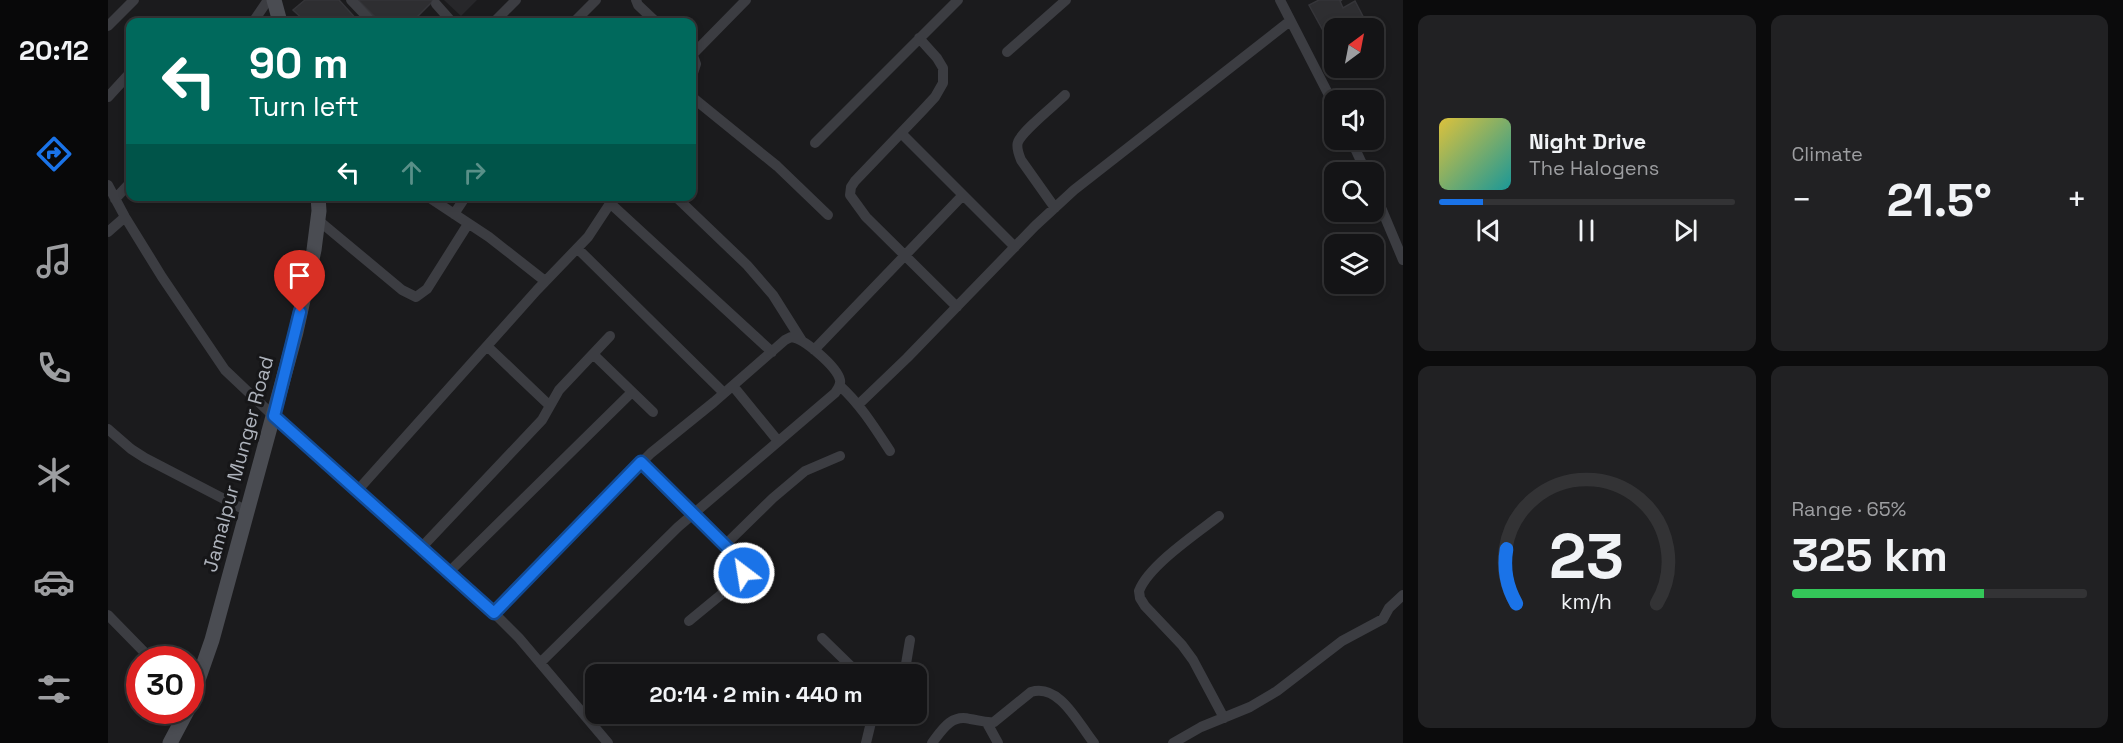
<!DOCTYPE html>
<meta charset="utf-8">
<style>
:root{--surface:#141416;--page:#212123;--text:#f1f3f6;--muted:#9d9ea1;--line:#333335;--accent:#1a73e8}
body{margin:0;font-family:"Space Grotesk",sans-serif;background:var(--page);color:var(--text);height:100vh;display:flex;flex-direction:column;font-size:22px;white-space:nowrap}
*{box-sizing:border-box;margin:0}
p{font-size:20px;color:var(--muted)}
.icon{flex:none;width:33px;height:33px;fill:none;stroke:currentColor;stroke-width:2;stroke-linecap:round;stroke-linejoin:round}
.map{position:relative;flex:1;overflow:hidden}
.sheet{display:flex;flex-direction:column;gap:15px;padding:15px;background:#0b0b0c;width:720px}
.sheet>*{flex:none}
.guide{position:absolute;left:18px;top:18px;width:570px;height:183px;border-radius:12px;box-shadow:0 3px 9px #0003,0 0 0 2px var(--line);background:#00695c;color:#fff;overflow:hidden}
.needle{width:39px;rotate:32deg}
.fabs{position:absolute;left:1216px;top:18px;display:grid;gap:12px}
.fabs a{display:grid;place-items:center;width:60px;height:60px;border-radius:12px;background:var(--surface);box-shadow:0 3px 9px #0003,0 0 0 2px var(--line);font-size:30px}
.speed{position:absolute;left:18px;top:646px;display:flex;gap:12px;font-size:30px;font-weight:700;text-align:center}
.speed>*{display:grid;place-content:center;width:78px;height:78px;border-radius:50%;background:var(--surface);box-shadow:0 3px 9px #0003,0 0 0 2px var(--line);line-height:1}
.speed .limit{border:9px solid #d22;background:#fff;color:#111}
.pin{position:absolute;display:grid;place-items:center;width:51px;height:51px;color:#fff;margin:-62px -26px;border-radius:50% 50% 50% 0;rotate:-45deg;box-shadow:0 0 6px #0007}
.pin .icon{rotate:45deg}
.me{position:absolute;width:66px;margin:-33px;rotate:329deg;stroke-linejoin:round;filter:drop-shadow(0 0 4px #0008)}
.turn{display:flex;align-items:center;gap:21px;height:126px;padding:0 24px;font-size:27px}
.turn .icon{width:78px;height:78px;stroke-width:2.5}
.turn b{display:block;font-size:42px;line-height:51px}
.lanes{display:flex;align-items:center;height:57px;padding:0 24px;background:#0003;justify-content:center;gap:30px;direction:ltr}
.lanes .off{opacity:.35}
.big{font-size:45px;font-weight:800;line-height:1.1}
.sheet .card{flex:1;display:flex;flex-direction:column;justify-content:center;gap:9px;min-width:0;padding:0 21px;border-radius:12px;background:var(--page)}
.sheet .dial{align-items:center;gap:0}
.dial svg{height:156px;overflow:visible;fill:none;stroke:var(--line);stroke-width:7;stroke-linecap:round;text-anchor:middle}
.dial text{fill:var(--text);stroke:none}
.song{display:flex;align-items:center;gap:18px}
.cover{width:72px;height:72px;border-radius:9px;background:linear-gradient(135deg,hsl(50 70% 55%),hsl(180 70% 35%))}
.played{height:6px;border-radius:3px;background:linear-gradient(90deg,var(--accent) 15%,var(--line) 15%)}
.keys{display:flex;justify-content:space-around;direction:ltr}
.heat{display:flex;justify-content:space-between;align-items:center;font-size:33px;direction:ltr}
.charge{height:9px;border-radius:4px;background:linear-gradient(90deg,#34c759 65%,var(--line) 0)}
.sheet .tiles{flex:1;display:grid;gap:15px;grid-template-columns:repeat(2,1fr)}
.trip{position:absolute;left:477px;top:664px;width:342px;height:60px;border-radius:12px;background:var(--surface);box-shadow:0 3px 9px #0003,0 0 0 2px var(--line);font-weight:800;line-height:60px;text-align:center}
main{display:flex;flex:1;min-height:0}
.menu{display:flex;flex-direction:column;width:108px;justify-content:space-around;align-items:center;background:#080809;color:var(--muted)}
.menu .icon{width:42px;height:42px}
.menu .current{color:var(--accent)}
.menu b{font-size:27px;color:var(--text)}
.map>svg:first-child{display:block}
.built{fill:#27272a}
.building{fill:#2e2e31;stroke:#353539;stroke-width:1.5}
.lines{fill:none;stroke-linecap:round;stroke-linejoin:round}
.street{stroke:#3c3d42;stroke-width:10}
.secondary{stroke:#4a4c52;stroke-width:15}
.route-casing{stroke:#114b97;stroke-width:15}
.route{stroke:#1a73e8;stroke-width:10}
.labels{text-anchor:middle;stroke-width:6;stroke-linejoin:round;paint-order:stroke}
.street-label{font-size:20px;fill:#aeb3bc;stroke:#161618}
</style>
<main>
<nav class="menu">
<b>20:12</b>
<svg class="icon current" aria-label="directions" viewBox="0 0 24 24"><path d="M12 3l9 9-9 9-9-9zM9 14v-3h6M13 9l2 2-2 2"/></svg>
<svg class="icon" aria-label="music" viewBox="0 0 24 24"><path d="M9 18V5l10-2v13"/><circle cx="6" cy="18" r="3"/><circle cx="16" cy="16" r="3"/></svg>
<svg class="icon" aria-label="phone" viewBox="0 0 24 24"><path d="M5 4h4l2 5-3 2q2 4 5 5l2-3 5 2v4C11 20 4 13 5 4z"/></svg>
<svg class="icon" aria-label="climate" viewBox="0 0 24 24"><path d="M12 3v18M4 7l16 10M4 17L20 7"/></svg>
<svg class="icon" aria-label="car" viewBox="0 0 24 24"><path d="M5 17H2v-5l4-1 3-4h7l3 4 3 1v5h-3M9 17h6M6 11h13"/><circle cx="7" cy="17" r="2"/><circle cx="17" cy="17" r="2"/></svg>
<svg class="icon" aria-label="filters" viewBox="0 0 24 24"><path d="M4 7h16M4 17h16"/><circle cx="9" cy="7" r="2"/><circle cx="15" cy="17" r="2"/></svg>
</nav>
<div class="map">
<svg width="1295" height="743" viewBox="0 0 1295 743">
<rect width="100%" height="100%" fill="#1b1b1d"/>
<path class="built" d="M336 0H369L353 16Z"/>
<path class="building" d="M197 0H231L251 22H198L185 10Z
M250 0H326L304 22H272Z
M1211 0H1234L1232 1 1235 8 1247 1 1261 28H1227V45L1224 47 1201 5Z"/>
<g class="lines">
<path class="street" d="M243 0 264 22
M528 0 530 5 548 22
M1172 0 1227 107
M328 4 344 22
M145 22 160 0
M386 22 408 0
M466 22 488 0
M0 26 26 0
M811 38 829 58 835 68V83L827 97 814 111 747 181 743 187 742 195 758 217 849 307
M899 52 958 0
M584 53 588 64 584 76
M585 54 638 0
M0 97 22 73
M584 97 669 166 720 215
M793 133 907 247
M1243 140 1258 172
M707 143 850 0
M0 185 17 217 54 277 117 370 195 444 386 613 411 638 500 743
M1266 191 1295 260
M319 196 381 237 437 281
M567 196 639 265 665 295 694 341
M7 199 22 183
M503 204 664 352
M947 208 913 160C911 155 908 147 910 142 914 131 948 104 957 95
M346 214 358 196
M210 220 294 290 308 297 319 289 360 224
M0 232 17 217
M470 249 616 393
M379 346 442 406
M706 350 855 195
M485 354 545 412
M625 386 670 441
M732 386C752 404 767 428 782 451
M750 405 799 358 927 226 966 190 1182 21
M0 429 23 449 37 458 139 511
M533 462 634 562 637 567 632 579 581 621
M249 491 429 290 480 237 507 196
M1111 516C1089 533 1040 566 1031 591L1032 598 1037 606 1074 645 1085 660 1116 718
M617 545 665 498 697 471 732 456
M313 548 434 420 451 390 502 336
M341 572 524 392
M386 613 420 576 543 453 606 402 677 340 683 337C696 338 729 367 732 380 733 385 730 389 727 393L570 527 432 663
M0 615 44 660
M714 638 752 675
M793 675 798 664 802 640
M879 723 890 743
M758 743 765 714
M824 743C834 730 843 714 862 719 870 720 877 723 886 722L923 692C952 683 971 725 986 743
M1065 743 1093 727 1142 707 1169 691 1234 641 1275 619 1281 608 1295 595"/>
<path class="secondary" d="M166 0 172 22
M82 703 104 640 188 332 206 250 211 211 210 196
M62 743 79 711"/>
</g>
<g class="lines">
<defs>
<path id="route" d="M192 312 166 416 386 613 533 462 634 562 637 567 636 573"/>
</defs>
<use href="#route" class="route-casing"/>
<use href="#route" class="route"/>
</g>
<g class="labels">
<g class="street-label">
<text transform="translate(130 464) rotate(-75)" y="7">Jamalpur Munger Road</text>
</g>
</g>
</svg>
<div class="fabs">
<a><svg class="needle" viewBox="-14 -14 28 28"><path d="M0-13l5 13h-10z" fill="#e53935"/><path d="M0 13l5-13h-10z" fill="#9d9ea1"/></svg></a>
<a><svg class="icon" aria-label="sound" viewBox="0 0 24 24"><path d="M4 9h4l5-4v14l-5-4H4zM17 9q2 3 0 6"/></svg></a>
<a><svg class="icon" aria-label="search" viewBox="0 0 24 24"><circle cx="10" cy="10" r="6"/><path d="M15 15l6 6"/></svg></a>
<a><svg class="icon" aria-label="layers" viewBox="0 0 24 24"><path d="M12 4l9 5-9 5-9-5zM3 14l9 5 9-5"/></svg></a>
</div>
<div class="speed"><div class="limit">30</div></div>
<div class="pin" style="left:192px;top:312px;background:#d93025"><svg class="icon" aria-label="arrive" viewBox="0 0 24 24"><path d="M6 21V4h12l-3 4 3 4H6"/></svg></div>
<svg class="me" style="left:636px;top:573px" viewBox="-20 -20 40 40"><circle r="17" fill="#1a73e8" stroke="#fff" stroke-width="3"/><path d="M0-11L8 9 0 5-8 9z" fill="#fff"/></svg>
<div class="trip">20:14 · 2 min · 440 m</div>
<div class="guide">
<div class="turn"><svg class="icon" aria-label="left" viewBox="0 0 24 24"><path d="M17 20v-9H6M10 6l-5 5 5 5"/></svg><div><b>90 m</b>Turn left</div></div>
<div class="lanes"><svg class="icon" aria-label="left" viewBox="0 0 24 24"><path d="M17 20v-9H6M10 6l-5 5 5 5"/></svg><svg class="icon off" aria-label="ahead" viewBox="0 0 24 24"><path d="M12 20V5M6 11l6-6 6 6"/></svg><svg class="icon off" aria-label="right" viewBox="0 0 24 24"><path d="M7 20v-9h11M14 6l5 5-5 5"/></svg></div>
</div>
</div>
<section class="sheet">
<div class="tiles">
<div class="card">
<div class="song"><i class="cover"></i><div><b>Night Drive</b><p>The Halogens</p></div></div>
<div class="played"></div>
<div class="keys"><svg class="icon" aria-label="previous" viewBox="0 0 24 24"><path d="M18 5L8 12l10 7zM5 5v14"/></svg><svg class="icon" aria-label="pause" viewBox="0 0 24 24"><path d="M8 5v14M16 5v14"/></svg><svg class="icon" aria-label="next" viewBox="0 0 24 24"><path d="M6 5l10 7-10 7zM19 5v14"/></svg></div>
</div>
<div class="card"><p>Climate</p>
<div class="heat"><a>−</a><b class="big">21.5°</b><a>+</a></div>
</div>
<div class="card dial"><svg viewBox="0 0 100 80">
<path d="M14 69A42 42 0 1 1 86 69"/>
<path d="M14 69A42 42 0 0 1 9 41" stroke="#1a73e8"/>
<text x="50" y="56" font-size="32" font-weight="700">23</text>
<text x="50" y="72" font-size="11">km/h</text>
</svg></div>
<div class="card"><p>Range · 65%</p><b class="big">325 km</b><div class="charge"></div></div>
</div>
</section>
</main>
